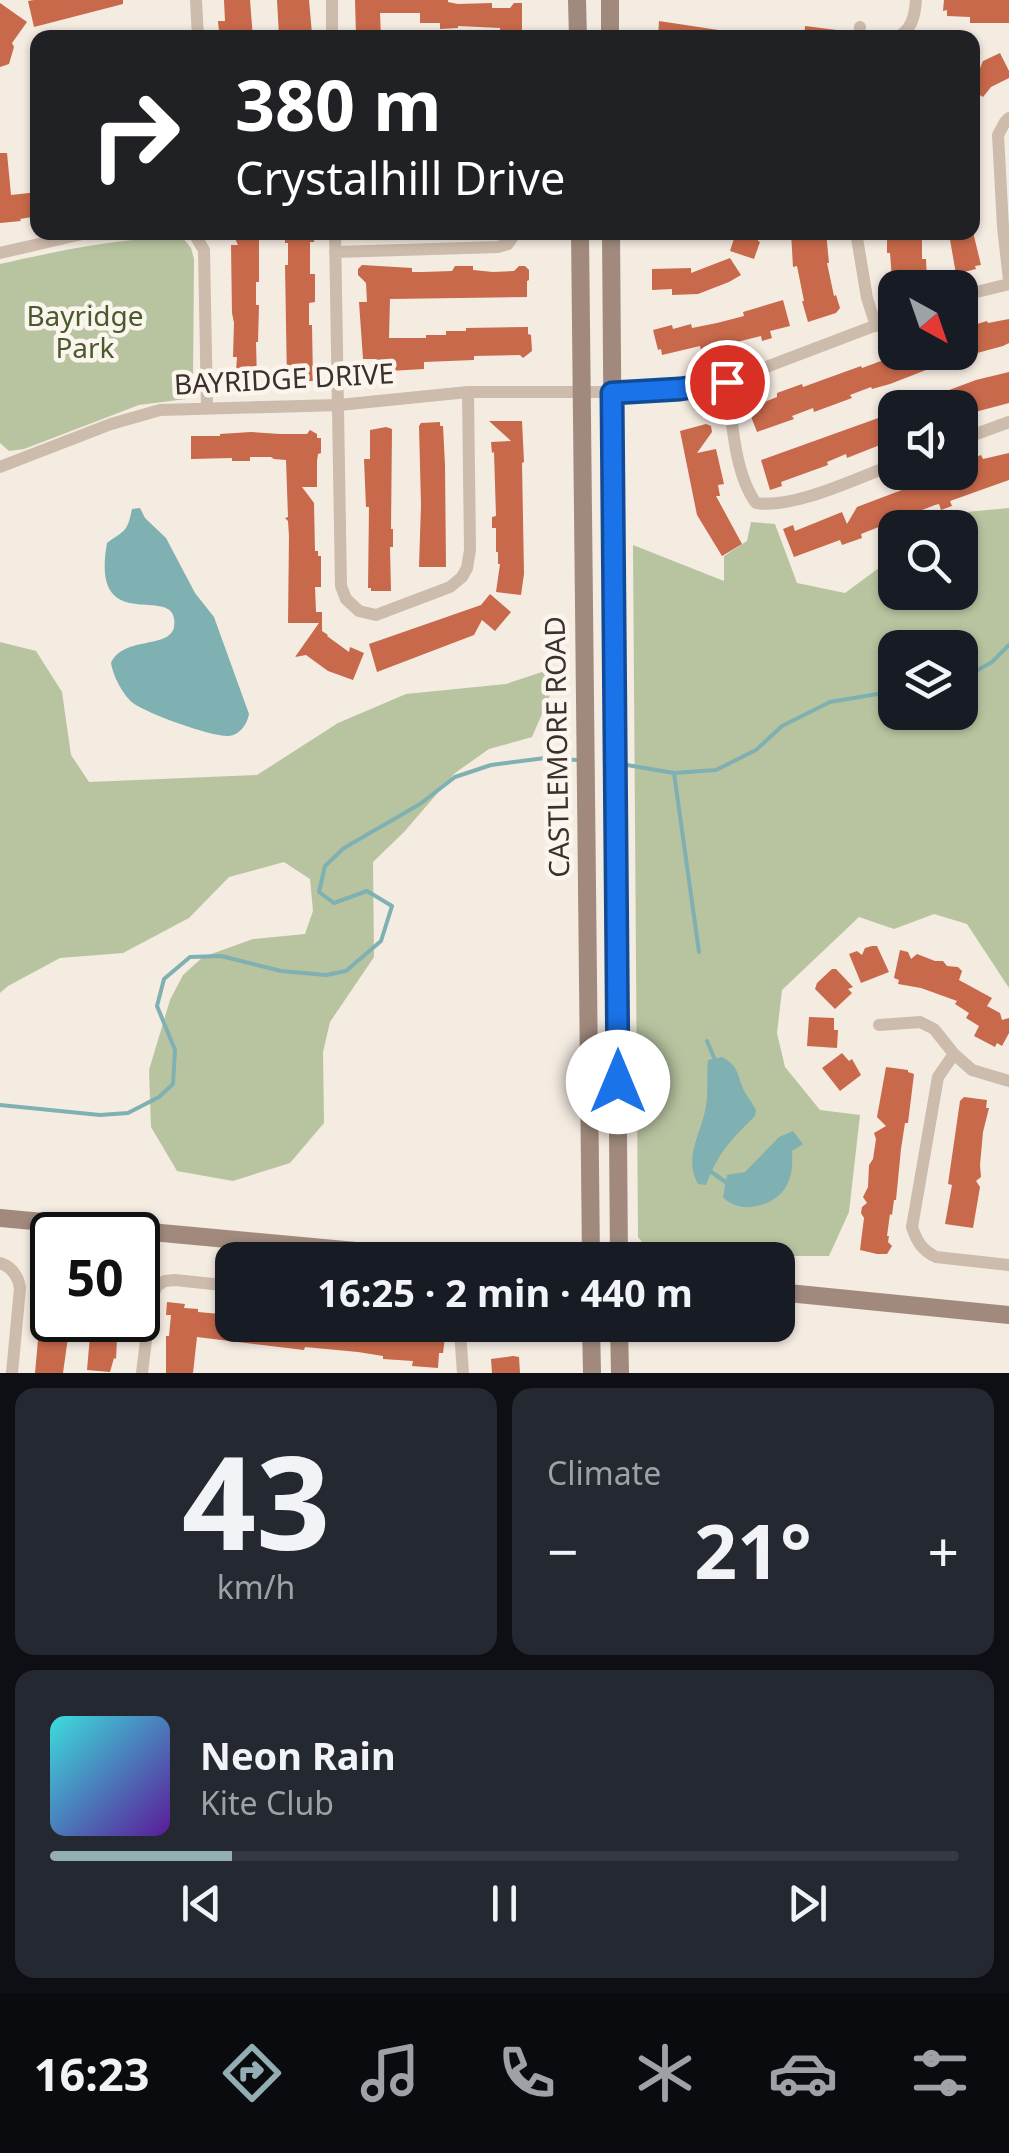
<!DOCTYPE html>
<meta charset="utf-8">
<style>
:root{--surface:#171b24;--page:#242831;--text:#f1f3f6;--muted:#9ea1a6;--line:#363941;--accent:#92aeb2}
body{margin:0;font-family:"Noto Sans",sans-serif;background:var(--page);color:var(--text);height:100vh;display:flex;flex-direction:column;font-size:38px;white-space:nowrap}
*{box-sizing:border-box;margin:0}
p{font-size:32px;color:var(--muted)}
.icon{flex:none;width:55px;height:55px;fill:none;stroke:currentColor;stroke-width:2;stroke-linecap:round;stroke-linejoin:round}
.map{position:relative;height:1373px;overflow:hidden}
.sheet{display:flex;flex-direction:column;gap:15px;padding:15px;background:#0d0f14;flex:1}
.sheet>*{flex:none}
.guide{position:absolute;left:30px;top:30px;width:950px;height:210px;border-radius:20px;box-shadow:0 2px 8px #0004;background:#202124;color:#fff;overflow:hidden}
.needle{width:65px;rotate:140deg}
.tools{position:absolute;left:878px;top:270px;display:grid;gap:20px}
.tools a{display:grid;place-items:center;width:100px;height:100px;border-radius:20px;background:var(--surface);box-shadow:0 2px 8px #0004;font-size:50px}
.speed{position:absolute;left:30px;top:1212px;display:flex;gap:20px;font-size:50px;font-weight:700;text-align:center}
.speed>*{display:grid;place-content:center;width:130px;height:130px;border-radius:50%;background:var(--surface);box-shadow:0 2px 8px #0004;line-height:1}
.speed .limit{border:5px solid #111;border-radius:15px;background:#fff;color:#111}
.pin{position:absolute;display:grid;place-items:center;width:85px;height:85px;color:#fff;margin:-42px;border:5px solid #fff;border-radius:50%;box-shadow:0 2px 10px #0007}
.me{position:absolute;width:110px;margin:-55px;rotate:0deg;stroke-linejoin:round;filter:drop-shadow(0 0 8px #0008)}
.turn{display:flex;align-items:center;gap:35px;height:210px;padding:0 40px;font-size:45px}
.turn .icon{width:130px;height:130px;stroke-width:2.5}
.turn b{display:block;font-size:70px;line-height:85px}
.big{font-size:75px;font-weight:700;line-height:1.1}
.sheet .widget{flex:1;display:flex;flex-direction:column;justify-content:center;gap:15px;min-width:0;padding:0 35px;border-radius:20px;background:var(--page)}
.sheet .dial{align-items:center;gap:0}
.dial b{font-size:130px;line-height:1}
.song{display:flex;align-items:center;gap:30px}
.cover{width:120px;height:120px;border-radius:15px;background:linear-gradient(135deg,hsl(180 70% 55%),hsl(270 70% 35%))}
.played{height:10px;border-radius:5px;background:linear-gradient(90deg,var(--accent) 20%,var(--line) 20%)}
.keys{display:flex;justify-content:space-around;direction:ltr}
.heat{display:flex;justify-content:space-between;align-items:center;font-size:55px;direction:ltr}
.sheet .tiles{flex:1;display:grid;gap:15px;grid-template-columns:1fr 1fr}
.widget:last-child{grid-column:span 2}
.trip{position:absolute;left:215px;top:1242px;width:580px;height:100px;border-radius:20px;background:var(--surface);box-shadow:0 2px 8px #0004;font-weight:700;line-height:100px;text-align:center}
.tab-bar{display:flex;height:160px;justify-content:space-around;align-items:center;background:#090b0e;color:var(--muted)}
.tab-bar .icon{width:70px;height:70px}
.tab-bar .selected{color:var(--accent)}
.tab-bar b{font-size:45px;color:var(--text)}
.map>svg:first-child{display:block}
.green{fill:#b8c4a0;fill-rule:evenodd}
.water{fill:#7fb0b2}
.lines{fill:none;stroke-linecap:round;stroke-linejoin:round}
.stream{stroke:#7fb0b2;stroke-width:4}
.building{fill:#c8694b}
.street{stroke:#cdbbac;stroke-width:12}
.secondary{stroke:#a18a7d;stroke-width:18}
.route-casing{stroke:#114b97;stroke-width:25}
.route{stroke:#1a73e8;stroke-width:18}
.labels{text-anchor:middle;stroke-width:9;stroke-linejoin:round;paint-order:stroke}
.park-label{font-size:28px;fill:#4a5a2e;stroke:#fbf5ee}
.street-label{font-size:28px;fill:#3b302b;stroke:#fbf5ee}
</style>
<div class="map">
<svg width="1009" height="1373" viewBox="0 0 1009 1373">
<rect width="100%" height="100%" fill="#f4ebe1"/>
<path class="green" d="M182 237 191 248 194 259 193 380 186 399 139 405 24 449 9 451 0 443V264C63 250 117 238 182 237Z
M1009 508V988L967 924 934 914 894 929 859 917 782 990 777 1033 785 1067 820 1110 860 1115 849 1212 829 1256H653L638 1237 633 545 724 581V556L747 541 751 522 775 524 797 583 845 593 895 556V592H960V528L931 527 966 512ZM895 648H960V712H895Z
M0 642 36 651 62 692 71 755 89 782 257 775 338 723 406 694 506 684 563 665 532 737 489 749 455 773 404 832 373 862 374 957 330 1022 323 1052 324 1123 290 1163 233 1181 177 1171 151 1127 149 1070 170 1000 183 975 203 957 253 939 305 934 313 911 310 879 284 862 229 877 189 918 123 953 60 958 8 986 0 993Z"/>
<path class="water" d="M140 508 145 518 166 538 195 593 214 617 249 714C247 724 241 734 229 736 212 737 148 714 133 703 123 695 113 676 111 663 123 636 170 649 174 627 181 578 89 643 107 543 124 530 127 534 132 509Z
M722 1057C737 1065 737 1072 742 1086 745 1094 752 1102 756 1110L755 1116C730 1141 719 1151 706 1185L698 1184C684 1157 699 1138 705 1111 709 1095 706 1077 708 1060Z
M793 1131 803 1144 792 1151C793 1165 792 1180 783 1191 769 1208 738 1214 723 1197L727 1175 745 1172 779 1137Z"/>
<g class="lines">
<path class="stream" d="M960 680 992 662 1009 645
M621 764 674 773 716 770 756 750 782 726 830 702 895 691
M674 773 699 952
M707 1041 715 1060
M0 1105 100 1115 128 1113 159 1097 173 1084 175 1050 157 1006 164 979 190 957 221 956 281 971 326 975 346 971 381 941 392 906 367 891 334 903 319 892 325 866 344 848 420 804 455 777 491 765 545 758 577 760
M710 1171 727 1183"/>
</g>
<path class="building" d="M34 0H123V4L34 27 28 1Z
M224 0H250L253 38H225L224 33 219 32 218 21H225Z
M277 0H309L312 34 279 36Z
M355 0H448V2L458 4 492 3V8H510L514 3H522V35H500V28L458 26V28L440 29V23H420V13H380L381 38H358L356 35Z
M944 0H1009V23H970V17L947 16V10L943 11Z
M0 3 27 22 12 43 14 47 9 64 0 67Z
M659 21 725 31 724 38H658Z
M805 26 845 31V38H804Z
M1000 53 1009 71V78L991 87 983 97 972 90V76L976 78 983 61Z
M0 153H7L11 195 38 192V216L20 219 21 221 0 223Z
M232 232H259V282H256V305H259L258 342H256L257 382H223L236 371 237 357H233L234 323 232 313 231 245H238Z
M285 232 315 233 314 242H310V274H315V302L309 303V325H312L313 381H307V385H287V382L285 265H288V243H285Z
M736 232H759L758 241 760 242 754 259 730 251Z
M791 232H826L829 263H827L834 296 836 295 840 308 836 313 808 322 802 301H804L797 266 793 267Z
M957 232H973L981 265 975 266 976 269 956 274 949 234Z
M890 235H922V259H926L927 281 897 283 892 279 890 253H887V239H890Z
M730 258 741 275 729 282 698 294 672 295V289L652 290V269L691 268V273Z
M362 265 412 268V272H423L452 271 455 266H473V270L493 272 514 271 519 266H525L529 270V280L527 281V297L390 299 389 338H426V335H446V331H466V328L528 327V334L531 335 532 351 523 358 520 355 474 356V360L424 362V369L389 371V379H383V382H370L361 376 377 359H363L359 302H367L366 283 358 275V269Z
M783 300 790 326 770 331 772 338 762 341 761 336 737 342 738 345 709 351 708 348 701 350 700 346 662 355 661 349 658 350 653 330 672 325 673 329 691 324 692 328 717 323 744 316 743 312Z
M1009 319V343L1003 346 966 356 965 353 944 361V363L890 384 872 389 871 387 850 395 852 398 814 412 813 408 792 416 794 419 757 432 750 414 752 413 750 408 777 397V393L802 384 803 387 861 366 862 368 881 361 880 355 895 349V352H960V329L987 321 988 323Z
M1009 372V403L960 416V408H928L925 399 976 380Z
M895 412V439L847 458 846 454 827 462 828 465 781 482 782 486 770 490 761 460Z
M489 421H522L524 462 522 463 524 574 521 595 496 592 500 564H498V552H496V528H492V517L496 516 494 452 492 453 491 442 511 441Z
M440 422V426H443L445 465 446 567H419L421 505 419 426 421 423Z
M706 424 711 426 712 432 697 453 716 449 724 484 718 485 720 496H716L742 544 722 556 697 515 680 431Z
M386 427 392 429 391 529H393V547H390L391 591H371V588H368L369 507H366L364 459H370V430Z
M310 430 317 434V438H321V453L318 454 317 461V487H302L314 503 315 551H318V556H321V587H315L316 612H322V631L328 635 327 636 349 652 350 647 364 653 353 680 328 671 306 655 295 657 319 623H288L289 536 288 521 285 518 288 517 286 460 274 459 271 457H250V461H232V458L191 459V436H220V434L251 432 280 434H307Z
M1009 453V480L950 501 952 506 941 510 939 504 935 505 861 534 862 538 842 545 840 540 794 557 783 529 793 525 795 531 842 512 847 524 857 507 936 477 949 472H960V470L973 465 971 459 981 455 983 459Z
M490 594 511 612 495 631 482 620 474 635 377 672 369 644 481 605Z
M872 946H877L889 972 861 983 849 954 857 951 862 955 865 948Z
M900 950 908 952 911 959 917 954 935 961H943L947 966 958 967 962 971 959 980 992 998 987 1006 1000 1013 1002 1020 1009 1018V1033L1002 1046 997 1043 995 1047 974 1036 979 1026 966 1018 969 1013 955 1004 957 1001 921 988 898 984 899 980 894 978Z
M832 969H836L853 987 848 989 852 993 835 1009 815 989 817 983Z
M809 1017 834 1018V1030H838L837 1048 807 1046Z
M842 1053 849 1061 852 1059 861 1075 840 1091 822 1068Z
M886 1067 908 1070V1072L914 1074 908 1123H905L901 1149 896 1200H894L892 1215 890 1214 887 1236H889L888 1242 892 1246 887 1254H877L860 1250 864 1218 861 1213 862 1207 867 1203 863 1197 868 1187 869 1165 873 1159 876 1139 874 1133 886 1126 877 1117Z
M964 1097 987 1100 986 1108H989L983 1132 980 1165 981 1177 976 1181 980 1187 973 1228 945 1224 952 1185 948 1184 960 1101Z
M167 1302 185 1304 184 1308 198 1309V1312L220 1314V1310L232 1311 231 1325H328L402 1333 401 1337H445L443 1353H439L438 1368 412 1366 413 1361 383 1359V1356L358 1352 305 1347 304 1350 197 1337 193 1373H166V1336H169L171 1315H166Z
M44 1320 70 1323 63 1373H35L39 1329H43Z
M104 1320H118L116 1359 114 1358 110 1372 87 1370 91 1324 104 1325Z
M513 1356 519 1357 520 1373H492L491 1359Z"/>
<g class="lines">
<path class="street" d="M196 0 198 38
M332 38V0
M859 38 860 27
M896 38C912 30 915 16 916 0
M1009 118 1005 122 998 135 1003 227 1009 280
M193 232 204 250 207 408
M335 232 341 586 346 599 359 611 376 615 450 587 462 577 467 568 470 550 468 392
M856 232 867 298 876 326
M335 252 498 247 508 244 516 232
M0 253 91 232
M960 296 1009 284
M727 382C732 419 734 473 756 503 795 509 857 478 895 464
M960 440 1009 422
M0 467 111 424 160 410 339 405 468 392H637L680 389 727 382 895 318
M879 1025 920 1022 934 1029 954 1054 972 1070 1009 1081
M954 1054 938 1077 912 1227C917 1242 922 1250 936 1257L1009 1265
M0 1263C12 1267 18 1275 20 1288L12 1373
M457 1325 460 1332 463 1373
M142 1373 151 1299 157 1286 165 1281 175 1280 232 1286"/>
<path class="secondary" d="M577 0 578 38
M610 38V0
M580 232 591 1260
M611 232 619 1260
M0 1218 453 1260
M778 1292 1009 1315
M591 1325 592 1373
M619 1325 620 1373"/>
</g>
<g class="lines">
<defs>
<path id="route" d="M618 1082 612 393 680 389 727 382"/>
</defs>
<use href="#route" class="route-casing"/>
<use href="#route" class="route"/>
</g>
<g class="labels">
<g class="park-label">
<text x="85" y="326">Bayridge<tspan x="85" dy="32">Park</tspan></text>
</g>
<g class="street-label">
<text transform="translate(284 379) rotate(-3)" y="10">BAYRIDGE DRIVE</text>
<text transform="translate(557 747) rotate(-91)" y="10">CASTLEMORE ROAD</text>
</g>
</g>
</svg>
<div class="tools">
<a><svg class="needle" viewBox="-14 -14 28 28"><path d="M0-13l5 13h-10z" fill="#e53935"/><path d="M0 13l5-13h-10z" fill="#9ea1a6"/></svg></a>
<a><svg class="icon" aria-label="sound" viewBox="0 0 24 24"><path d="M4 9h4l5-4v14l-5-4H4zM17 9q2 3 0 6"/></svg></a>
<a><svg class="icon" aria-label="search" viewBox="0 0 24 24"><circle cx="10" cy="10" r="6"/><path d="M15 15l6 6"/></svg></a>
<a><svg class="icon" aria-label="layers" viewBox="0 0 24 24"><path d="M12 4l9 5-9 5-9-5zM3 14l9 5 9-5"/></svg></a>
</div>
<div class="speed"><div class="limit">50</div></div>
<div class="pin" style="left:727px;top:382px;background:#d93025"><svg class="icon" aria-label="arrive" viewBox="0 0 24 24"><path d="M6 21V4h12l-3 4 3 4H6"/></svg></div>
<svg class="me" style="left:618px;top:1082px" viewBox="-20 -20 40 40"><circle r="19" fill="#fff"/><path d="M0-13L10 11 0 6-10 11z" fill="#1a73e8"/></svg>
<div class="trip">16:25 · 2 min · 440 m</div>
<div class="guide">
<div class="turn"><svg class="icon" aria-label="right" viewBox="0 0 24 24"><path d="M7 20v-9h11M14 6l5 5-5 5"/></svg><div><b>380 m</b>Crystalhill Drive</div></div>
</div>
</div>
<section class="sheet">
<div class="tiles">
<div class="widget dial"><b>43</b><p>km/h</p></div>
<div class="widget"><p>Climate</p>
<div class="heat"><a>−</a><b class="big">21°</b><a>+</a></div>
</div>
<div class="widget">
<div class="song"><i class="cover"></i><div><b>Neon Rain</b><p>Kite Club</p></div></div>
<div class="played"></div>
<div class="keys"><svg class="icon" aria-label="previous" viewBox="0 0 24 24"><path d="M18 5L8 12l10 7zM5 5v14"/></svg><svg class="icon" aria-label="pause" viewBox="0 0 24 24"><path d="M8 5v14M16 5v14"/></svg><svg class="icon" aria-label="next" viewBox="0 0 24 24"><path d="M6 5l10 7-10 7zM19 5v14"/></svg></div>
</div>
</div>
</section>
<nav class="tab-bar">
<b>16:23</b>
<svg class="icon selected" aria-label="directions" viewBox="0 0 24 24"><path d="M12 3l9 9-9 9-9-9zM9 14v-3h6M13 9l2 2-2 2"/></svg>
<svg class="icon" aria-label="music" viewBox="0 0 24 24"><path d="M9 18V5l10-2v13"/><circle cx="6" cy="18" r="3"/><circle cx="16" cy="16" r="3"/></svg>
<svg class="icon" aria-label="phone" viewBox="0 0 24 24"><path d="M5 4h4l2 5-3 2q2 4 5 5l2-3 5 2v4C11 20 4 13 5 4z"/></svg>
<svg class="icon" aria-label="climate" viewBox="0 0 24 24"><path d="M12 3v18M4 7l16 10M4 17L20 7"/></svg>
<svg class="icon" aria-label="car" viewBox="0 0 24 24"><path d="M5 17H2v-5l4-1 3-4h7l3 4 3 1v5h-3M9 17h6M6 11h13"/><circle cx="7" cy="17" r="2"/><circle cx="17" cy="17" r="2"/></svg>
<svg class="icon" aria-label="filters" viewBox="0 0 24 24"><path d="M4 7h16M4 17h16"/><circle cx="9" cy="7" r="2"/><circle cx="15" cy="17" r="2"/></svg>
</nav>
